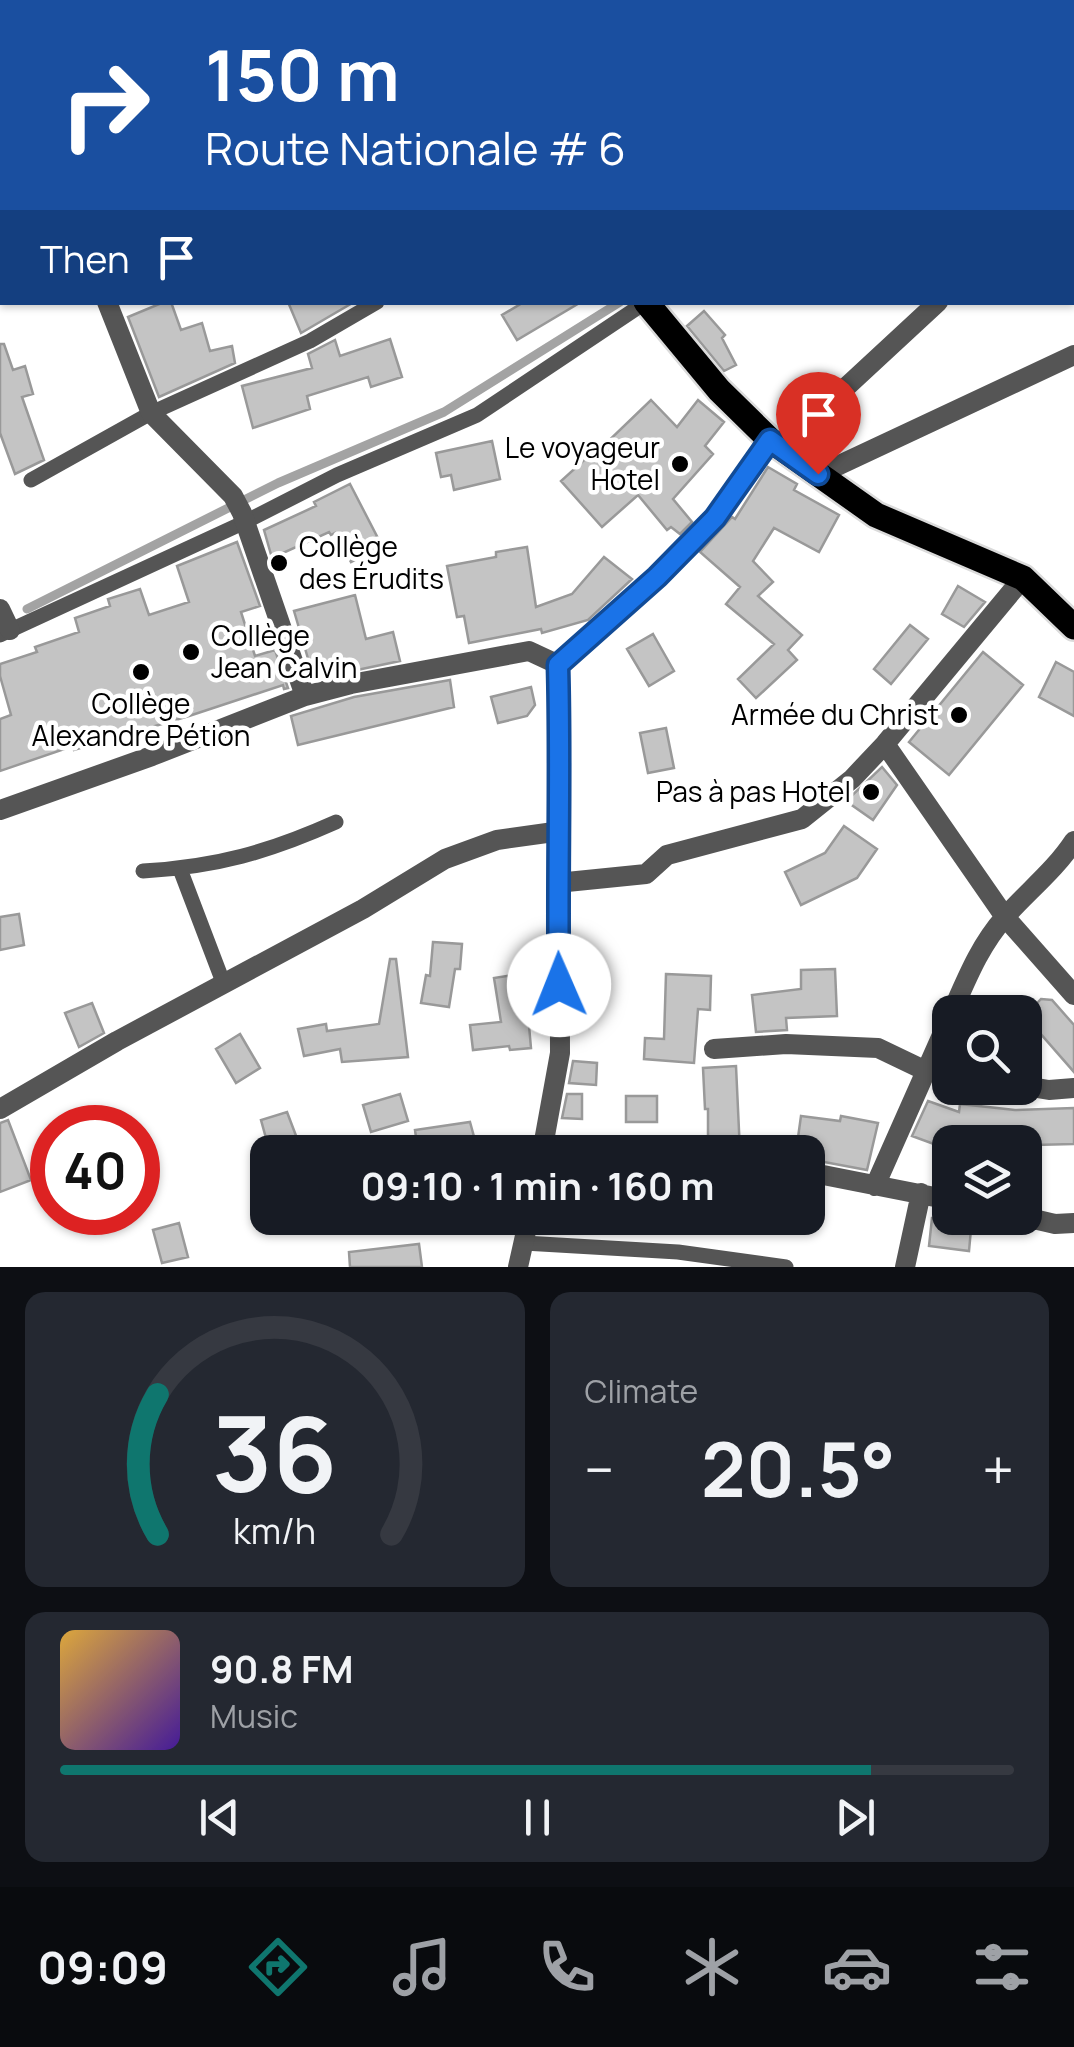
<!DOCTYPE html>
<meta charset="utf-8">
<style>
:root{--surface:#171b24;--page:#242831;--text:#f1f3f6;--muted:#9ea1a6;--line:#363941;--accent:#0f766e}
body{margin:0;font-family:Manrope,sans-serif;background:var(--page);color:var(--text);height:100vh;display:flex;flex-direction:column;font-size:38px;white-space:nowrap}
*{box-sizing:border-box;margin:0}
p{font-size:32px;color:var(--muted)}
.icon{flex:none;width:55px;height:55px;fill:none;stroke:currentColor;stroke-width:2;stroke-linecap:round;stroke-linejoin:round}
.map{position:relative;height:1267px;overflow:hidden}
.details{display:flex;flex-direction:column;gap:25px;padding:25px;background:#0d0f14;flex:1}
.details>*{flex:none}
.banner{position:absolute;left:0px;top:0px;width:1075px;height:305px;box-shadow:0 2px 8px #0004;background:#1a4fa0;color:#fff;overflow:hidden}
.tools{position:absolute;left:932px;top:995px;display:grid;gap:20px}
.tools a{display:grid;place-items:center;width:110px;height:110px;border-radius:20px;background:var(--surface);box-shadow:0 2px 8px #0004;font-size:50px}
.speed{position:absolute;left:30px;top:1105px;display:flex;gap:20px;font-size:50px;font-weight:700;text-align:center}
.speed>*{display:grid;place-content:center;width:130px;height:130px;border-radius:50%;background:var(--surface);box-shadow:0 2px 8px #0004;line-height:1}
.speed .limit{border:15px solid #d22;background:#fff;color:#111}
.pin{position:absolute;display:grid;place-items:center;width:85px;height:85px;color:#fff;margin:-102px -42px;border-radius:50% 50% 50% 0;rotate:-45deg;box-shadow:0 0 10px #0007}
.pin .icon{rotate:45deg}
.me{position:absolute;width:110px;margin:-55px;rotate:359deg;stroke-linejoin:round;filter:drop-shadow(0 0 8px #0008)}
.turn{display:flex;align-items:center;gap:35px;height:210px;padding:0 40px;font-size:45px}
.turn .icon{width:130px;height:130px;stroke-width:2.5}
.turn b{display:block;font-size:70px;line-height:85px}
.then{display:flex;align-items:center;height:95px;padding:0 40px;background:#0003;gap:20px;font-size:38px}
.big{font-size:75px;font-weight:700;line-height:1.1}
.details .widget{flex:1;display:flex;flex-direction:column;justify-content:center;gap:15px;min-width:0;padding:0 35px;border-radius:20px;background:var(--page)}
.details .dial{align-items:center;gap:0}
.dial svg{height:260px;overflow:visible;fill:none;stroke:var(--line);stroke-width:7;stroke-linecap:round;text-anchor:middle}
.dial text{fill:var(--text);stroke:none}
.song{display:flex;align-items:center;gap:30px}
.cover{width:120px;height:120px;border-radius:15px;background:linear-gradient(135deg,hsl(40 70% 55%),hsl(260 70% 35%))}
.played{height:10px;border-radius:5px;background:linear-gradient(90deg,var(--accent) 85%,var(--line) 85%)}
.keys{display:flex;justify-content:space-around;direction:ltr}
.heat{display:flex;justify-content:space-between;align-items:center;font-size:55px;direction:ltr}
.details .tiles{flex:1;display:grid;gap:25px;grid-template-columns:1fr 1fr}
.widget:last-child{grid-column:span 2}
.trip{position:absolute;left:250px;top:1135px;width:575px;height:100px;border-radius:20px;background:var(--surface);box-shadow:0 2px 8px #0004;font-weight:700;line-height:100px;text-align:center}
.tab-bar{display:flex;height:160px;justify-content:space-around;align-items:center;background:#090b0e;color:var(--muted)}
.tab-bar .icon{width:70px;height:70px}
.tab-bar .current{color:var(--accent)}
.tab-bar b{font-size:45px;color:var(--text)}
.map>svg:first-child{display:block}
.lines{fill:none;stroke-linecap:round;stroke-linejoin:round}
.stream{stroke:#a3a3a3;stroke-width:9}
.building{fill:#c4c4c4;stroke:#999;stroke-width:2.5}
.primary-casing{stroke:#dbdbdb;stroke-width:30}
.service{stroke:#555;stroke-width:15}
.minor{stroke:#555;stroke-width:20}
.tertiary{stroke:#555;stroke-width:20}
.primary{stroke:#000;stroke-width:25}
.route-casing{stroke:#114b97;stroke-width:25}
.route{stroke:#1a73e8;stroke-width:18}
.poi-dot{fill:#000;stroke:#fff;stroke-width:4}
.labels{text-anchor:middle;stroke-width:9;stroke-linejoin:round;paint-order:stroke}
.poi-label{font-size:28px;fill:#000;stroke:#fff;text-anchor:end}
</style>
<div class="map">
<svg width="1074" height="1267" viewBox="0 0 1074 1267">
<rect width="100%" height="100%" fill="#fff"/>
<g class="lines">
<path class="stream" d="M986 2 988 0
M27 609 278 483 444 412 620 302"/>
</g>
<path class="building" d="M164 302H171L181 330 202 323 210 351 232 346 235 363 159 397 128 317Z
M288 302H354L301 333Z
M524 302H581L517 340 502 315Z
M704 311 725 335 722 338 736 365 724 371 687 326Z
M390 339 402 377 371 387 368 377 307 396 310 409 253 428 242 386 312 368 308 354 335 340 340 356Z
M0 344H4L13 370 25 366 33 394 22 397 44 460 15 474 0 433Z
M651 400 677 427 698 400 724 422 705 446 713 454 673 499 692 522 680 534 671 527 667 530 638 495 602 527 561 481 593 452 595 454Z
M492 441 500 479 454 490 451 475 441 477 436 453Z
M768 467 797 484 794 490 839 515 819 552 774 528 753 561 773 582 758 596 802 635 788 650 797 660 756 698 738 679 774 644 726 604 740 587 700 552 732 517 735 519Z
M350 484 382 546 351 562 335 533 331 535 329 532 272 558 264 530 316 506 314 502Z
M237 542 260 606 241 612 255 656 275 650 288 688 284 689 283 685 189 716 74 750 73 746 0 771V719L11 715 0 676V664L37 652 35 647 79 632 75 618 110 606 108 599 140 589 149 615 189 602 177 566Z
M527 547 536 607 572 594 604 557 632 579 588 620 542 633 541 629 469 643 464 616 457 617 447 566 496 557V552Z
M958 586 985 602 964 627 942 614Z
M355 595 366 639 393 632 400 661 314 679 294 611Z
M910 625 928 639 891 684 874 669Z
M653 634 674 671 649 686 627 649Z
M983 652 1023 685 949 775 909 742Z
M1056 662 1074 672V716L1039 697Z
M450 680 454 707 298 745 291 716 354 697Z
M531 687 535 705 527 716 498 723 491 697Z
M666 728 674 768 648 773 640 733Z
M882 767 897 785 873 820 846 801Z
M844 826 877 849 857 878 801 905 785 872 825 853Z
M19 914 24 945 0 950V917Z
M433 942 462 944 460 969H455L449 1007 421 1003 426 975 430 976Z
M390 959H396L408 1057 342 1062 340 1049 304 1056 298 1029 326 1024 327 1031 379 1024Z
M835 969 837 1016 786 1018 787 1030 756 1032 752 995 801 989V970Z
M526 973 531 1002 527 1003 531 1048 510 1050 509 1046 473 1050 470 1025 501 1022 494 978Z
M666 974 711 976 710 1010 698 1009 694 1063 644 1059 645 1038 664 1039Z
M1041 999 1052 1000 1074 1025V1072L1025 1016Z
M92 1003 104 1033 79 1047 65 1013Z
M240 1034 260 1068 236 1083 216 1049Z
M573 1061 597 1063 596 1085 569 1083Z
M736 1066 740 1152H708V1109H705L703 1068Z
M400 1094 408 1121 371 1132 363 1105Z
M567 1094H582V1119L562 1118Z
M626 1096H657V1122H626Z
M928 1101 959 1112 960 1104 1015 1110 1074 1108V1144L1033 1145 950 1133V1150L912 1136Z
M287 1112 298 1141 269 1149 261 1120Z
M801 1116 840 1121 841 1116 878 1123 867 1170 808 1159V1152H796Z
M8 1120 31 1180 0 1192V1123Z
M470 1122 476 1144 418 1152 415 1130Z
M932 1218H972L969 1251 929 1246Z
M179 1223 188 1257 162 1263 153 1230Z
M419 1244 422 1267H350L349 1252Z"/>
<g class="lines">
<defs>
<path id="primary" d="M512 0V2
M646 302 719 390 770 440 876 515 1023 578 1074 627"/>
</defs>
<use href="#primary" class="primary-casing"/>
<path class="service" d="M997 2 999 0
M31 480 151 413 310 341 377 302
M0 635 245 522 337 475 477 415 646 302
M180 869 223 982
M143 871C216 867 269 852 336 822
M524 1243 678 1252 786 1267"/>
<path class="minor" d="M2 0 3 2
M1062 0 1064 2
M962 2 965 0
M1072 193 1074 192
M0 197H2
M107 302 151 413 233 496 242 513 305 696
M816 415 938 302
M0 609 10 630
M885 744 1005 917 1074 995
M0 810 152 756 305 696 351 684 529 651 559 665
M557 883 646 874 667 855 802 819 852 779 885 744 1023 578
M952 1012C967 978 980 945 1005 917 1028 891 1055 870 1074 841
M714 1049 786 1044 878 1048 926 1071 950 1074
M1025 1086 1049 1090 1074 1088
M0 1109 117 1041 363 909 445 859 497 840 561 831
M808 1172 950 1200
M875 1186 950 1017
M1025 1217 1055 1224 1074 1223
M905 1267 921 1193"/>
<path class="tertiary" d="M818 475 1074 355
M542 1152 560 1053 559 665 657 577 715 518 770 440
M518 1267 529 1218"/>
<use href="#primary" class="primary"/>
</g>
<g class="lines">
<defs>
<path id="route" d="M559 985C557 878 561 772 558 665L657 577 715 518 770 440 818 474"/>
</defs>
<use href="#route" class="route-casing"/>
<use href="#route" class="route"/>
</g>
<g class="poi-dot">
<circle cx="680" cy="464" r="10"/>
<circle cx="279" cy="563" r="10"/>
<circle cx="191" cy="652" r="10"/>
<circle cx="141" cy="672" r="10"/>
<circle cx="959" cy="715" r="10"/>
<circle cx="871" cy="792" r="10"/>
</g>
<g class="labels">
<g class="poi-label">
<text x="660" y="458">Le voyageur<tspan x="660" dy="32">Hotel</tspan></text>
<text x="299" y="557" text-anchor="start">Collège<tspan x="299" dy="32">des Érudits</tspan></text>
<text x="211" y="646" text-anchor="start">Collège<tspan x="211" dy="32">Jean Calvin</tspan></text>
<text x="141" y="714" text-anchor="middle">Collège<tspan x="141" dy="32">Alexandre Pétion</tspan></text>
<text x="939" y="725">Armée du Christ</text>
<text x="851" y="802">Pas à pas Hotel</text>
</g>
</g>
</svg>
<div class="tools">
<a><svg class="icon" aria-label="search" viewBox="0 0 24 24"><circle cx="10" cy="10" r="6"/><path d="M15 15l6 6"/></svg></a>
<a><svg class="icon" aria-label="layers" viewBox="0 0 24 24"><path d="M12 4l9 5-9 5-9-5zM3 14l9 5 9-5"/></svg></a>
</div>
<div class="speed"><div class="limit">40</div></div>
<div class="pin" style="left:818px;top:474px;background:#d93025"><svg class="icon" aria-label="arrive" viewBox="0 0 24 24"><path d="M6 21V4h12l-3 4 3 4H6"/></svg></div>
<svg class="me" style="left:559px;top:985px" viewBox="-20 -20 40 40"><circle r="19" fill="#fff"/><path d="M0-13L10 11 0 6-10 11z" fill="#1a73e8"/></svg>
<div class="trip">09:10 · 1 min · 160 m</div>
<div class="banner">
<div class="turn"><svg class="icon" aria-label="right" viewBox="0 0 24 24"><path d="M7 20v-9h11M14 6l5 5-5 5"/></svg><div><b>150 m</b>Route Nationale # 6</div></div>
<div class="then">Then<svg class="icon" aria-label="arrive" viewBox="0 0 24 24"><path d="M6 21V4h12l-3 4 3 4H6"/></svg></div>
</div>
</div>
<section class="details">
<div class="tiles">
<div class="widget dial"><svg viewBox="0 0 100 80">
<path d="M14 69A42 42 0 1 1 86 69"/>
<path d="M14 69A42 42 0 0 1 14 26" stroke="#0f766e"/>
<text x="50" y="56" font-size="32" font-weight="700">36</text>
<text x="50" y="72" font-size="11">km/h</text>
</svg></div>
<div class="widget"><p>Climate</p>
<div class="heat"><a>−</a><b class="big">20.5°</b><a>+</a></div>
</div>
<div class="widget">
<div class="song"><i class="cover"></i><div><b>90.8 FM</b><p>Music</p></div></div>
<div class="played"></div>
<div class="keys"><svg class="icon" aria-label="previous" viewBox="0 0 24 24"><path d="M18 5L8 12l10 7zM5 5v14"/></svg><svg class="icon" aria-label="pause" viewBox="0 0 24 24"><path d="M8 5v14M16 5v14"/></svg><svg class="icon" aria-label="next" viewBox="0 0 24 24"><path d="M6 5l10 7-10 7zM19 5v14"/></svg></div>
</div>
</div>
</section>
<nav class="tab-bar">
<b>09:09</b>
<svg class="icon current" aria-label="directions" viewBox="0 0 24 24"><path d="M12 3l9 9-9 9-9-9zM9 14v-3h6M13 9l2 2-2 2"/></svg>
<svg class="icon" aria-label="music" viewBox="0 0 24 24"><path d="M9 18V5l10-2v13"/><circle cx="6" cy="18" r="3"/><circle cx="16" cy="16" r="3"/></svg>
<svg class="icon" aria-label="phone" viewBox="0 0 24 24"><path d="M5 4h4l2 5-3 2q2 4 5 5l2-3 5 2v4C11 20 4 13 5 4z"/></svg>
<svg class="icon" aria-label="climate" viewBox="0 0 24 24"><path d="M12 3v18M4 7l16 10M4 17L20 7"/></svg>
<svg class="icon" aria-label="car" viewBox="0 0 24 24"><path d="M5 17H2v-5l4-1 3-4h7l3 4 3 1v5h-3M9 17h6M6 11h13"/><circle cx="7" cy="17" r="2"/><circle cx="17" cy="17" r="2"/></svg>
<svg class="icon" aria-label="filters" viewBox="0 0 24 24"><path d="M4 7h16M4 17h16"/><circle cx="9" cy="7" r="2"/><circle cx="15" cy="17" r="2"/></svg>
</nav>
